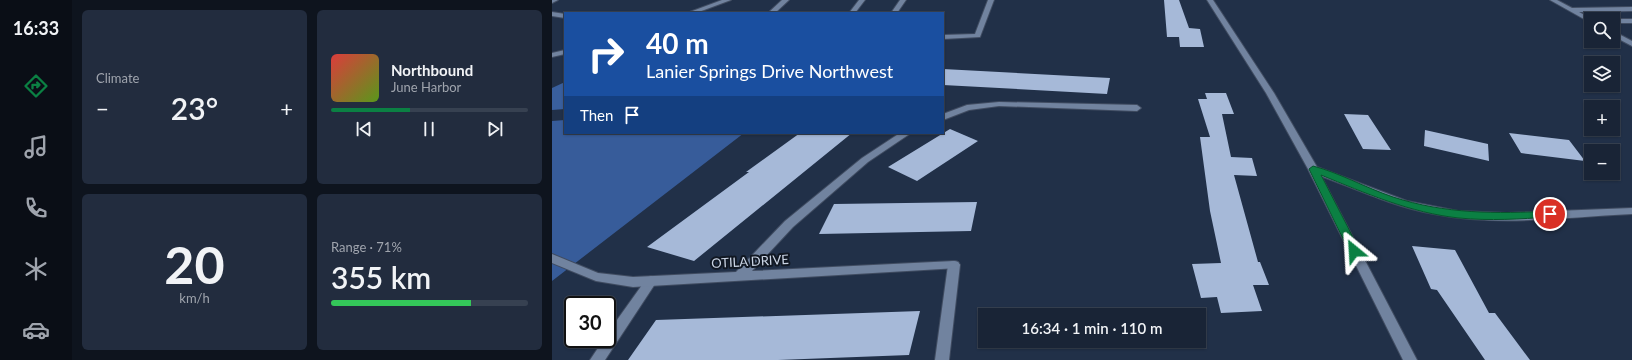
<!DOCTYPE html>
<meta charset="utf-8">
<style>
:root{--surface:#192436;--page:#222c3e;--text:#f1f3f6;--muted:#9fa4ad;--line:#374151;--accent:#0b8043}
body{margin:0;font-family:Lato,sans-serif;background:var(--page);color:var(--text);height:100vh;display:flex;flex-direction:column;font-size:15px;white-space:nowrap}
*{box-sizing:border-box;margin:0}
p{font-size:13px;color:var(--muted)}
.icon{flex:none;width:22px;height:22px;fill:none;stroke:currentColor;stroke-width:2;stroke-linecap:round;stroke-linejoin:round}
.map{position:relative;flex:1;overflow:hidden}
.sheet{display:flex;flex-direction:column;gap:10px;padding:10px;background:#0e141e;width:480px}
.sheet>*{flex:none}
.banner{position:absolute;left:12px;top:12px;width:380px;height:122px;border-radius:0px;box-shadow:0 1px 3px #0004,0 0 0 1px var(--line);background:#1a4fa0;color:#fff;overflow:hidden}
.buttons{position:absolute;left:1032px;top:12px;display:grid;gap:8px}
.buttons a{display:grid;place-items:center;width:36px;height:36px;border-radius:0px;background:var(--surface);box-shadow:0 1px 3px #0004,0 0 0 1px var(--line);font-size:20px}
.speed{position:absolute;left:12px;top:296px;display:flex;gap:8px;font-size:20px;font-weight:700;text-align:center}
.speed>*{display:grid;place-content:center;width:52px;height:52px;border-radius:50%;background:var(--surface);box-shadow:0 1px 3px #0004,0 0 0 1px var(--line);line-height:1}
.speed .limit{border:2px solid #111;border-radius:6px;background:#fff;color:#111}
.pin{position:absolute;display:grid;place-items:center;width:34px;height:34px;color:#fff;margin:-17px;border:2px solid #fff;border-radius:50%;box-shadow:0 1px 4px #0007}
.me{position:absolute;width:44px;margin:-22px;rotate:333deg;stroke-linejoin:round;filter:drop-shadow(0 0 3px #0008)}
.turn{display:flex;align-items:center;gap:14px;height:84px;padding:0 16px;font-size:18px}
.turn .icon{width:52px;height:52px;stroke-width:2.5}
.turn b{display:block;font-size:28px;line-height:34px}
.then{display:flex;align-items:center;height:38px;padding:0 16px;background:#0003;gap:8px;font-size:15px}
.big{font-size:30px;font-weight:600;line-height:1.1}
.sheet .widget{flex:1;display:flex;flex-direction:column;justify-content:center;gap:6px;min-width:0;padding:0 14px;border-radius:6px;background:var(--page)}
.sheet .dial{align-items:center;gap:0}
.dial b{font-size:52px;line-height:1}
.song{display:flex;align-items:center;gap:12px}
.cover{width:48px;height:48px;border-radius:6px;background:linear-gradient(135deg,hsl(0 70% 55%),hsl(90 70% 35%))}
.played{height:4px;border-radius:2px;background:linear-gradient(90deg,var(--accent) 40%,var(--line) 40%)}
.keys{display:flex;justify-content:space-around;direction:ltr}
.heat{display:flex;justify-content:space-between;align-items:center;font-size:22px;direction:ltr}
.charge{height:6px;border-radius:3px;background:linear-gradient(90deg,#34c759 71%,var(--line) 0)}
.sheet .tiles{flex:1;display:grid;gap:10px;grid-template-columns:repeat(2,1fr)}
.trip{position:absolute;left:426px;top:308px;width:228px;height:40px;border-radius:0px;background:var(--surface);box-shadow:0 1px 3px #0004,0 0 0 1px var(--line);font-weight:600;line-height:40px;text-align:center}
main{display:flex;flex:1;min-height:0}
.menu{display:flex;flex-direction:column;width:72px;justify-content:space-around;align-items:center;background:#0a0e16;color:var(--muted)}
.menu .icon{width:28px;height:28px}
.menu .selected{color:var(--accent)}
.menu b{font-size:18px;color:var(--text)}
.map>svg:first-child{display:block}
.forest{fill:#375c9a}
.water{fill:#395f9d}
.building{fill:#a6b9d8}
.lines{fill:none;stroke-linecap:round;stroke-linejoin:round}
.lane-casing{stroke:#404c61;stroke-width:2}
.street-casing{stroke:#404c61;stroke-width:2}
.lane{fill:#71839f;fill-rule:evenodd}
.street{fill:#71839f;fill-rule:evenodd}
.route{fill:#0b8043;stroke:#07532c}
.labels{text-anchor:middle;stroke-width:4;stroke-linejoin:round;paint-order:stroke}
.near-street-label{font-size:13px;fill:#cbd5e5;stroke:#111823}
</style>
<main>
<nav class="menu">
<b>16:33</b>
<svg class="icon selected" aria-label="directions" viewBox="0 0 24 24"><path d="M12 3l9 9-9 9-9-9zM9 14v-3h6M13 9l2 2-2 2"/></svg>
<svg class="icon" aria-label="music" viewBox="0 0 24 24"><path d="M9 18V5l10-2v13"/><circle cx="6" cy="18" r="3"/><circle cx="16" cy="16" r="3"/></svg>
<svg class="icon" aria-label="phone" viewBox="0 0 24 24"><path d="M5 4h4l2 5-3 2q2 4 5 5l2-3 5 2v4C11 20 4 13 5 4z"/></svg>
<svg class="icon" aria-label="climate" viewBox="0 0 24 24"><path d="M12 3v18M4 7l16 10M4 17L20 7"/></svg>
<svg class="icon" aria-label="car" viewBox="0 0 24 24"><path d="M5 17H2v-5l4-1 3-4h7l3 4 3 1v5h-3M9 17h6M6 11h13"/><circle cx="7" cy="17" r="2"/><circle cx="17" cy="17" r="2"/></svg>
</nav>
<section class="sheet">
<div class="tiles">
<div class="widget"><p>Climate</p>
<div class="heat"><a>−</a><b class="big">23°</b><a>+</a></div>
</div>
<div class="widget">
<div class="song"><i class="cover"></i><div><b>Northbound</b><p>June Harbor</p></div></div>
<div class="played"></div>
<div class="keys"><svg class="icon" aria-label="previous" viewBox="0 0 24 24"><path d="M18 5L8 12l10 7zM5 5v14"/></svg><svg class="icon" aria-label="pause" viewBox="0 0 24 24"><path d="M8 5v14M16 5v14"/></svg><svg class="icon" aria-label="next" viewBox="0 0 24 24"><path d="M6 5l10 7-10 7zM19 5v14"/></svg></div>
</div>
<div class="widget dial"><b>20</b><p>km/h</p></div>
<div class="widget"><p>Range · 71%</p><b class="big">355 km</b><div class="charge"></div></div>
</div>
</section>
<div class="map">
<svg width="1080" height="360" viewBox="0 0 1080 360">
<rect width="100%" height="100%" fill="#213048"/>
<path class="forest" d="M13 120V133H192L0 281V121Z"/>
<path class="water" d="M13 82V109L0 110V88Z"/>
<path class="building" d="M612 0H627L637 28 648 29 652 47H628L627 37H615Z
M391 69 558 78 555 94 391 85Z
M653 93H674L682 114H670L679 157 700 158 705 176 682 175 706 262H708L717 285H701L710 311 669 313 665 297 649 298 640 264 669 263 658 211 648 137H658L646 99H655Z
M792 114 816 115 839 150 811 149Z
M398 129 426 141 365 181 336 167Z
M873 130 936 144 937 161 872 146Z
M248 133H300L142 261 95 247 197 172H194Z
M957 133 1017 140 1033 161 969 153Z
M425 202 419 231 267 234 282 204Z
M860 246 903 250 937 313H943L978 360H933L885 290 879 289Z
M368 311 357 355 226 360H76L104 320Z"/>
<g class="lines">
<defs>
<path id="lane" d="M0 0H6L0 3Z
M170 0H179L144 13H135Z
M230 0H237L223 13H216Z
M307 0H313L303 13H297Z
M348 0H354L345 13H339Z
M436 0H442L428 37 391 39V35L423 34Z
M998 0H1005L1020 8 1080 7V11L1027 12 1040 19 1039 23Z
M0 12 13 14V18L0 16Z
M1061 19H1080V23H1061Z
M1061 31 1080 41V46L1061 36Z
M13 50V54L0 57V53Z
M402 261 406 262 408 265 397 360H383L396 265 398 262Z
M99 276 103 278 105 281 53 360H38L52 339H55V334L95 278Z"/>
<path id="street" d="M655 0H661L722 93 765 167 855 201 906 211 955 213 1080 208V214C1014 217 947 227 882 214 843 207 806 190 769 176L865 360H851L756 169 714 93Z
M447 102 585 105 589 108 585 111 447 106 417 110 391 120V114L415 105Z
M348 133H359L316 162 241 227 200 271 402 261 406 262 408 265 406 268 81 287 44 281 0 263V254L46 273 81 277 184 272 233 221 310 158Z"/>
</defs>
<use href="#lane" class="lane-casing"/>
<use href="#street" class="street-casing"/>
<use href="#lane" class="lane"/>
<use href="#street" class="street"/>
</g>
<path class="route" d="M761 166C788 173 814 188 841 197 893 214 945 214 998 211L1003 214 998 217C968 219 938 221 907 218 859 213 813 193 769 175L808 251 806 253H799L797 251 757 169Z"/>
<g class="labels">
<g class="near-street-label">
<text transform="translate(198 261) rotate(-3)" y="5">OTILA DRIVE</text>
</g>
</g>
</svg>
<div class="buttons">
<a><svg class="icon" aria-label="search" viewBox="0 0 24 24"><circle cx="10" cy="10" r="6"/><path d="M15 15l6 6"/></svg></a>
<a><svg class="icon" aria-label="layers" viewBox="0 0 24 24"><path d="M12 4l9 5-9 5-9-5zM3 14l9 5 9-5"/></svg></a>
<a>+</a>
<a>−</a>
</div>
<div class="speed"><div class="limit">30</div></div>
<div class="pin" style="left:998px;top:214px;background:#d93025"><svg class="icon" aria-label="arrive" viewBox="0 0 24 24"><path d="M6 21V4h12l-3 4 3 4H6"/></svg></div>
<svg class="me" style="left:802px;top:251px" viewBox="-20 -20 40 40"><path d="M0-17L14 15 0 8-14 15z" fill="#0b8043" stroke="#fff" stroke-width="4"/></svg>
<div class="trip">16:34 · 1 min · 110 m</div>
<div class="banner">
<div class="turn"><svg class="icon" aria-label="right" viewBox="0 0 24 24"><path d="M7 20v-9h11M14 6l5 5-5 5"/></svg><div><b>40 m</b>Lanier Springs Drive Northwest</div></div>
<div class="then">Then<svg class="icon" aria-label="arrive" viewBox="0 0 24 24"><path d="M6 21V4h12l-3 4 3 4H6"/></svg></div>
</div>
</div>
</main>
